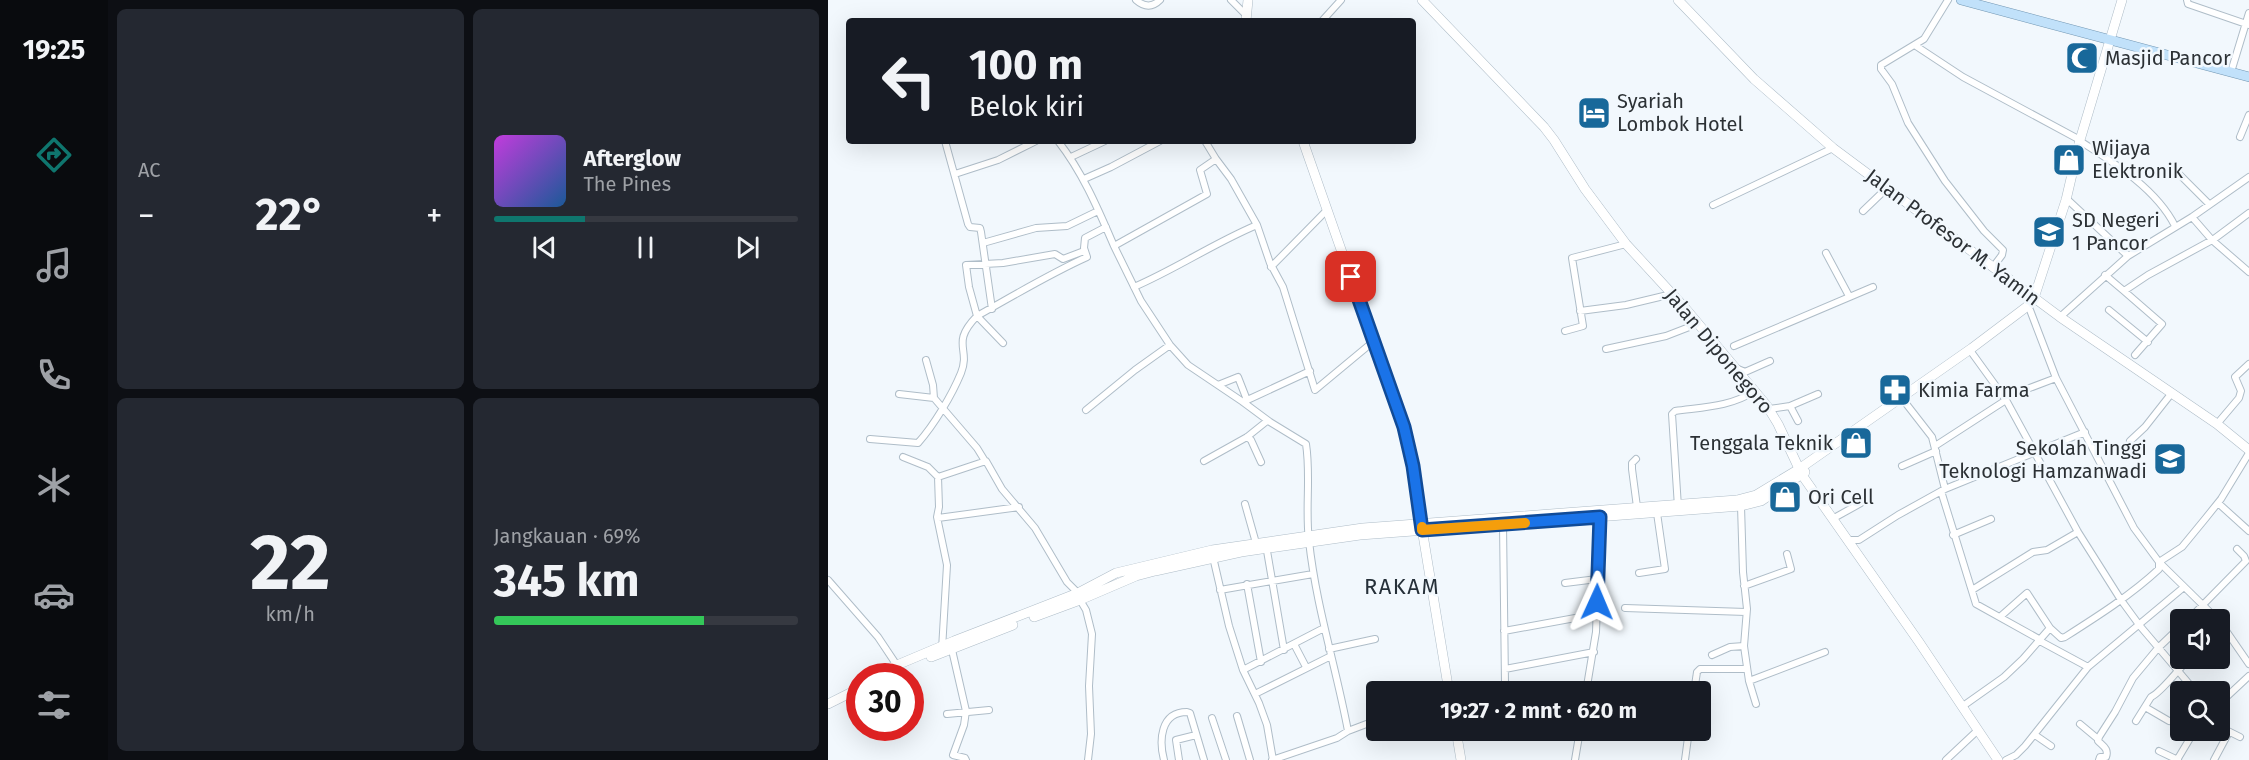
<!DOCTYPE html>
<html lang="id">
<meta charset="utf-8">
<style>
:root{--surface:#171b24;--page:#242831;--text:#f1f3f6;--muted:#9ea1a6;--line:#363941;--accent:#0f766e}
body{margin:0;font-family:"Fira Sans",sans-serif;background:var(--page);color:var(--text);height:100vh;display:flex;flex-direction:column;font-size:22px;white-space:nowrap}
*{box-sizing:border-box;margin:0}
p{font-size:20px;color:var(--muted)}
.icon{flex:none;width:33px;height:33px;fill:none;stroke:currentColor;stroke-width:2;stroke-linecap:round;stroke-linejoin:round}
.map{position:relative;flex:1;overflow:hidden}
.side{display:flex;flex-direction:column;gap:9px;padding:9px;background:#0d0f14;width:720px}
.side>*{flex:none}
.banner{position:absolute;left:18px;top:18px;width:570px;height:126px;border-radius:6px;box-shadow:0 6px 24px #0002;background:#171b24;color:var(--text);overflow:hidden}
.fabs{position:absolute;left:1342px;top:609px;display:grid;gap:12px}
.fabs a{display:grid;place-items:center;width:60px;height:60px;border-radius:6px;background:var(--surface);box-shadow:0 6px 24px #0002;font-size:30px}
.speed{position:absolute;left:18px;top:663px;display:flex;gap:12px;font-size:30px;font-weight:700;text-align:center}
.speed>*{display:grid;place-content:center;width:78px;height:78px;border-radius:50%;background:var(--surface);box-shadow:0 6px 24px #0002;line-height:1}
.speed .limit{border:9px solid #d22;background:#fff;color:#111}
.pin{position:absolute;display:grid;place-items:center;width:51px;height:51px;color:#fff;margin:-26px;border-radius:12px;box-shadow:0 3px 9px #0006}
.me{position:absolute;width:66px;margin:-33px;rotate:1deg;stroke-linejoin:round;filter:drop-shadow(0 0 4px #0008)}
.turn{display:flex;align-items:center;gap:21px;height:126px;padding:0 24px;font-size:27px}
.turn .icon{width:78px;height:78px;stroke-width:2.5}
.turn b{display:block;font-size:42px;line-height:51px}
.big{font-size:45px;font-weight:700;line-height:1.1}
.side .card{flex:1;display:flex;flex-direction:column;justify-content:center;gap:9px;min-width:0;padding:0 21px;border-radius:9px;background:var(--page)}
.side .dial{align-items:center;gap:0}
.dial b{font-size:78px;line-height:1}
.song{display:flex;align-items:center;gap:18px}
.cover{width:72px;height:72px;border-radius:9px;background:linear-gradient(135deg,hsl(290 70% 55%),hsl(210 70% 35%))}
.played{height:6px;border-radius:3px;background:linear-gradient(90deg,var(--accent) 30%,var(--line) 30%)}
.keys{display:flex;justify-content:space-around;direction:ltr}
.heat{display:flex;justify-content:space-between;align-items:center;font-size:33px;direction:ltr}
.charge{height:9px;border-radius:4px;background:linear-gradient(90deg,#34c759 69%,var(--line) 0)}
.side .tiles{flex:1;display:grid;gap:9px;grid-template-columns:repeat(2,1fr)}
.trip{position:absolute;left:538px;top:681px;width:345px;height:60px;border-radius:6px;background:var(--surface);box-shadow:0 6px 24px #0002;font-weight:700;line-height:60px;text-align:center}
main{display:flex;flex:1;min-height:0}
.menu{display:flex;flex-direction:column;width:108px;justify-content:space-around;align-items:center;background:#090b0e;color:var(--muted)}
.menu .icon{width:42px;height:42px}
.menu .on{color:var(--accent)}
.menu b{font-size:27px;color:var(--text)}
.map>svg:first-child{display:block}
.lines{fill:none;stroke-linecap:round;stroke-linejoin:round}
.street-casing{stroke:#afbdc8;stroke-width:8}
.secondary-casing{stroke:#afbdc8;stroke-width:10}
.primary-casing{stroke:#7296b2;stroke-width:10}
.street{stroke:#fff;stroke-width:6}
.secondary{stroke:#fff;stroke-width:9}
.primary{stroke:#c1e1fa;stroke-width:9}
.route-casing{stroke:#114b97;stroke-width:15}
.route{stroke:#1a73e8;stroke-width:10}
.slow{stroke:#f59e0b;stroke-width:10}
.labels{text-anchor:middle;stroke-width:5;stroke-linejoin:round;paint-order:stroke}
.poi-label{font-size:20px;fill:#2c3135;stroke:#f2f8fd;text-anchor:start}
.street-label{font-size:20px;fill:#2c3135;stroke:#f2f8fd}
.quarter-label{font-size:22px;letter-spacing:1.5px;fill:#263039;stroke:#f2f8fd}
</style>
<main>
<nav class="menu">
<b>19:25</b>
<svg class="icon on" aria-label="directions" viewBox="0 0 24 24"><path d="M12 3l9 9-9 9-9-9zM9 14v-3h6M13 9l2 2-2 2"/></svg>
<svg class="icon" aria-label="music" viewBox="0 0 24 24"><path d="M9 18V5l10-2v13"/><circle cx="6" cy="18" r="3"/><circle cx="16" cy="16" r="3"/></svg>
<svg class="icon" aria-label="phone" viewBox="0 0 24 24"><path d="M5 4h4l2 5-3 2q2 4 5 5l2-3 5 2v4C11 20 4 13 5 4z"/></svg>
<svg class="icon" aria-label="climate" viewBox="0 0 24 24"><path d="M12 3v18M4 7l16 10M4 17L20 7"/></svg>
<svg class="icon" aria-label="car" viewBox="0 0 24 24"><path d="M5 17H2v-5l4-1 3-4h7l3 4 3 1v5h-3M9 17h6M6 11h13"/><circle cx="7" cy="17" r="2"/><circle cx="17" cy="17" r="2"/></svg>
<svg class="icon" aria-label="filters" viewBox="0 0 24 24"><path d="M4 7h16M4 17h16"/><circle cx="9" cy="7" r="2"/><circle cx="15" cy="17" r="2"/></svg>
</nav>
<section class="side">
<div class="tiles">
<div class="card"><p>AC</p>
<div class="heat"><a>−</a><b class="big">22°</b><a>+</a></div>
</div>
<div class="card">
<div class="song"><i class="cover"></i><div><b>Afterglow</b><p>The Pines</p></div></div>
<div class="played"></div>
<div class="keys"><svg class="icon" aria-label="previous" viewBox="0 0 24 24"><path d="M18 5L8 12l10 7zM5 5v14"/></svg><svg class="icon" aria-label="pause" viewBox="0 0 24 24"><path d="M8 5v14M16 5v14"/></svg><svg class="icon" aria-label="next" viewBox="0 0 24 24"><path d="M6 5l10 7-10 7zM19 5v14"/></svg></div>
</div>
<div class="card dial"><b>22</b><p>km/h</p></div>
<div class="card"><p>Jangkauan · 69%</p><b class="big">345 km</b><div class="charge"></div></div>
</div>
</section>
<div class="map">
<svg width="1421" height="760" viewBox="0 0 1421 760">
<rect width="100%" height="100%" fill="#f2f8fd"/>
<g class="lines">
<defs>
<path id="street" d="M308 0C316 7 324 8 332 0
M403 0 418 15
M1120 0 1096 39 1053 65V69L1064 84 1080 123 1117 181 1156 231 1175 250 1174 255 1165 267
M1359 0 1360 4 1421 25
M494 21 513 0
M1088 46 1135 77 1252 140
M1403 72 1421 13
M1412 137 1421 115
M117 141 140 224 142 227 152 228 153 232 164 309
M230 141C255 173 270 209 286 246
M377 141 388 159 372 170 379 194 286 246 313 301 342 345 360 365 415 402 442 422 478 444C483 476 477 509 481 541 488 606 508 667 520 731L509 738 444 760
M1255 143C1288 164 1329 190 1347 226
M243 157 277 141
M388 159 403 179 429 225
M127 174 170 160 208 141
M1351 174 1381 204
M256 179 283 167 332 141
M1241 201 1300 256
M885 205 1005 148
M1035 211 1059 188
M1364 217 1384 240 1421 272
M155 243 208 228 239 226 270 211
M998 253 1021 296
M443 267 499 210
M1277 275 1296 291 1320 275 1386 239 1421 213
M306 287C348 269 386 243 429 225L442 263 455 287 487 390 546 341
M1296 291 1334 324 1307 355
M1202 310 1228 378 1306 528 1331 562 1390 620
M1281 310 1320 342
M752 311 798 305 844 294
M1232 317 1300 256 1364 217 1421 177
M737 331 755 326 744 258 798 244
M175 343 149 316C185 296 221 274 259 257L256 248 257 238 278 227
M906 346 1045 287
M778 349 838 336 869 324
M1144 353 1178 400 1250 532 1293 600 1312 626 1368 692
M98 360 105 385 106 398
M910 369 917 372 942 361
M390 385 410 377 419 400
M71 394 106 398 149 448 157 461
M1174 395 1199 389 1228 378
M1076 401 1104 437 1117 489
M415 402 482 371
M962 406 970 421
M941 409 962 406 990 394
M258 410 307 370 342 345
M1389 424 1411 398 1413 391 1407 377 1421 364
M419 437 423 440 433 462
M42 439 90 443C106 425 124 395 133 373 143 348 122 344 149 316L141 287 138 265 175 263 227 254 235 259 256 251
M1302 441 1317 427 1343 394
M1107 446 1178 400
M75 457 100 467 110 477 111 507 109 517 119 565 114 649
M808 459 804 463V469L809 507
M376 461 419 437 439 421
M1074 466 1108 451
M110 477 158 461 174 489 207 528 239 582 250 593
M1113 491 1148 604 1211 639
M1390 503 1421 531
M417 504 428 543
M913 506 915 572 919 609 916 646 921 681 928 704
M850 507 844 414 847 411C875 407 902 407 927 391
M110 518 191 507
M1006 518 1033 503
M1125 535 1163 519
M1020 540H1031L1070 515 1117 489 1257 432
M438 545 456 650
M385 557 401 626 415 670 431 703 439 725 445 760
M811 573 837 569 829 513
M0 580 50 637 72 670
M737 583 769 579
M419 584 433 662
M916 586 963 569 959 554
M392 590 485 574
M1144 590 1205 552 1219 550 1250 532
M252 600 258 610 264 634 261 686 263 734 260 760
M797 608 918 612
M1360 620 1418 561 1416 556 1409 549
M1392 622 1421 664
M1222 628 1233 638 1237 637C1270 616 1303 595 1331 569V562L1354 547 1377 519 1393 499 1421 453
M676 631 769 614
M1210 640 1260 667
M466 644 478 667
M501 649 547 639
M124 650 138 711 136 725 125 755 137 758 138 760
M884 655 902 647 916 646
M677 669 766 652
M415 670 496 628
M921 681 997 652
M661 692 677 684 675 524
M758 692 768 632 772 517
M866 692 869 672 872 669H919
M427 694 503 656
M1392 703 1421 676
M1135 706 1176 677 1195 659 1222 628 1199 593 1173 616
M1317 707 1341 721
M119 714 161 710
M409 716 422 760
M384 718 398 760
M1308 721 1323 697C1333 693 1351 668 1362 658
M1252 724 1270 739
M82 725H83
M1392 727 1412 737
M53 728 58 735 63 736 78 728
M520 731 549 720
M1207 735 1223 746
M1331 751 1350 760
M336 760C331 741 332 712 359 712L362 713 376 760
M351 760 348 740 368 735
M747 760 752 730
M857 760 861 730
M1118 760 1150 730
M1178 760 1188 755 1197 746 1260 667 1356 587
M1271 760 1272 757H1278C1281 749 1275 746 1270 741L1271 737 1287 712 1305 678 1330 648 1353 626
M1349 760 1367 730
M1386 760 1401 732"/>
<path id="secondary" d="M594 0 716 127 726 140 757 189 798 244 857 308 939 406 950 424 974 475 1091 642 1170 760
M850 0 926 79 1005 148 1232 317 1389 424 1421 450
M418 21 420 0
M475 141 579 438 621 692
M206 617 252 600 308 576 327 571 413 552 532 535 913 506 933 501 977 472
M103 657 185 625
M43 676 126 641 250 593 288 573 384 550 535 528 909 500 928 495 971 469 1144 348 1201 305 1206 298 1238 200 1252 140 1294 0
M0 704 32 688
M628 730 633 760"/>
<path id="primary" d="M1133 0 1421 77"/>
</defs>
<use href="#street" class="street-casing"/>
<use href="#secondary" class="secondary-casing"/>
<use href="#primary" class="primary-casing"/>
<use href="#street" class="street"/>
<use href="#secondary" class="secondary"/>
<use href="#primary" class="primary"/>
</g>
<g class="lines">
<defs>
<path id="route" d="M523 277 576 427 585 466 594 530 772 517 769 602"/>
</defs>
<use href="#route" class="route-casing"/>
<use href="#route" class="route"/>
<path class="slow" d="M594 527V530L697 523"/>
</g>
<defs>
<symbol id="mosque-square" viewBox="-11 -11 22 22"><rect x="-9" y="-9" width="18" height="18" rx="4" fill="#18689a" stroke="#f2f8fd"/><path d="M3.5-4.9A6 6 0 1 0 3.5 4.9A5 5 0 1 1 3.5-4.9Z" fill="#fff"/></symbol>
<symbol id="hotel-square" viewBox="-11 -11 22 22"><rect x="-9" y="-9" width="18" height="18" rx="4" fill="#18689a" stroke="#f2f8fd"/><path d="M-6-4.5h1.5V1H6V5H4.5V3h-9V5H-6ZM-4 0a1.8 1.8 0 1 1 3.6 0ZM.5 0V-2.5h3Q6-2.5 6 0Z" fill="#fff"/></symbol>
<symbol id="shop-square" viewBox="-11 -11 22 22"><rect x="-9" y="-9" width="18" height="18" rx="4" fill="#18689a" stroke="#f2f8fd"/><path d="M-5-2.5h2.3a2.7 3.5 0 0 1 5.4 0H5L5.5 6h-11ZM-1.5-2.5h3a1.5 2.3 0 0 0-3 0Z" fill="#fff"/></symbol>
<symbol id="school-square" viewBox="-11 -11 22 22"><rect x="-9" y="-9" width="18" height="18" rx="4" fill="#18689a" stroke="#f2f8fd"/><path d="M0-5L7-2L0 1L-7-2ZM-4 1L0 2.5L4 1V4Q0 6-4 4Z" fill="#fff"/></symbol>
<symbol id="pharmacy-square" viewBox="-11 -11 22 22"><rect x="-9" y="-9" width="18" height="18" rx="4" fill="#18689a" stroke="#f2f8fd"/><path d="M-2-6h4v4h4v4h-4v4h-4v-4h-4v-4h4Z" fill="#fff"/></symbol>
<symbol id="university-square" viewBox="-11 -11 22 22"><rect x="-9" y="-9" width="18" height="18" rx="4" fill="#18689a" stroke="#f2f8fd"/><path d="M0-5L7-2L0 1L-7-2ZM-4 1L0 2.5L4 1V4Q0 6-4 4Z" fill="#fff"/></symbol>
</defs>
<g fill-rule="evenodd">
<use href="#mosque-square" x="1235" y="39" width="38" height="38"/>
<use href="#hotel-square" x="747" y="94" width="38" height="38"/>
<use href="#shop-square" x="1222" y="141" width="38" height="38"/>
<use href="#school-square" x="1202" y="213" width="38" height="38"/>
<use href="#pharmacy-square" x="1048" y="371" width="38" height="38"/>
<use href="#shop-square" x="1009" y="424" width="38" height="38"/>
<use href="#university-square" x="1323" y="440" width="38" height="38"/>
<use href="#shop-square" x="938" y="478" width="38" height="38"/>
</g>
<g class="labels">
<g class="poi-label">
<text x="1277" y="65">Masjid Pancor</text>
<text x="789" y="108">Syariah<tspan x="789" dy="23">Lombok Hotel</tspan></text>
<text x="1264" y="155">Wijaya<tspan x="1264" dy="23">Elektronik</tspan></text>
<text x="1244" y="227">SD Negeri<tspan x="1244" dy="23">1 Pancor</tspan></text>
<text x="1090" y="397">Kimia Farma</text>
<text x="1005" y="450" text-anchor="end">Tenggala Teknik</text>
<text x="1319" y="455" text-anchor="end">Sekolah Tinggi<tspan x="1319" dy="23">Teknologi Hamzanwadi</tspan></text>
<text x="980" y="504">Ori Cell</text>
</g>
<g class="street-label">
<text transform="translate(1125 237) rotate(37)" y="7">Jalan Profesor M. Yamin</text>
<text transform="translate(891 351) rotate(50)" y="7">Jalan Diponegoro</text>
</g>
<g class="quarter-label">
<text x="574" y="594">RAKAM</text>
</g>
</g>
</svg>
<div class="fabs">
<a><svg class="icon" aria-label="sound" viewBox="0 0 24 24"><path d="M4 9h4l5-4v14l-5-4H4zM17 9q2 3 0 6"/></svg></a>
<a><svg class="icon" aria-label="search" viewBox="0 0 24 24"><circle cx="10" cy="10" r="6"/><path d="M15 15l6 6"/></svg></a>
</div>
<div class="speed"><div class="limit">30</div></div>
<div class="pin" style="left:523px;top:277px;background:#d93025"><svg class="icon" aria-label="arrive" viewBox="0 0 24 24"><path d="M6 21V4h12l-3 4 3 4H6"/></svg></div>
<svg class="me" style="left:769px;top:602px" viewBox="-20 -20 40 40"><path d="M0-17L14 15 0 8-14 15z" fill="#1a73e8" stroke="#fff" stroke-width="4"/></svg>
<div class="trip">19:27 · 2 mnt · 620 m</div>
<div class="banner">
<div class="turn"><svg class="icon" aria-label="left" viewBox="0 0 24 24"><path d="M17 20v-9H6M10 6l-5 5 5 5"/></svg><div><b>100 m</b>Belok kiri</div></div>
</div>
</div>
</main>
